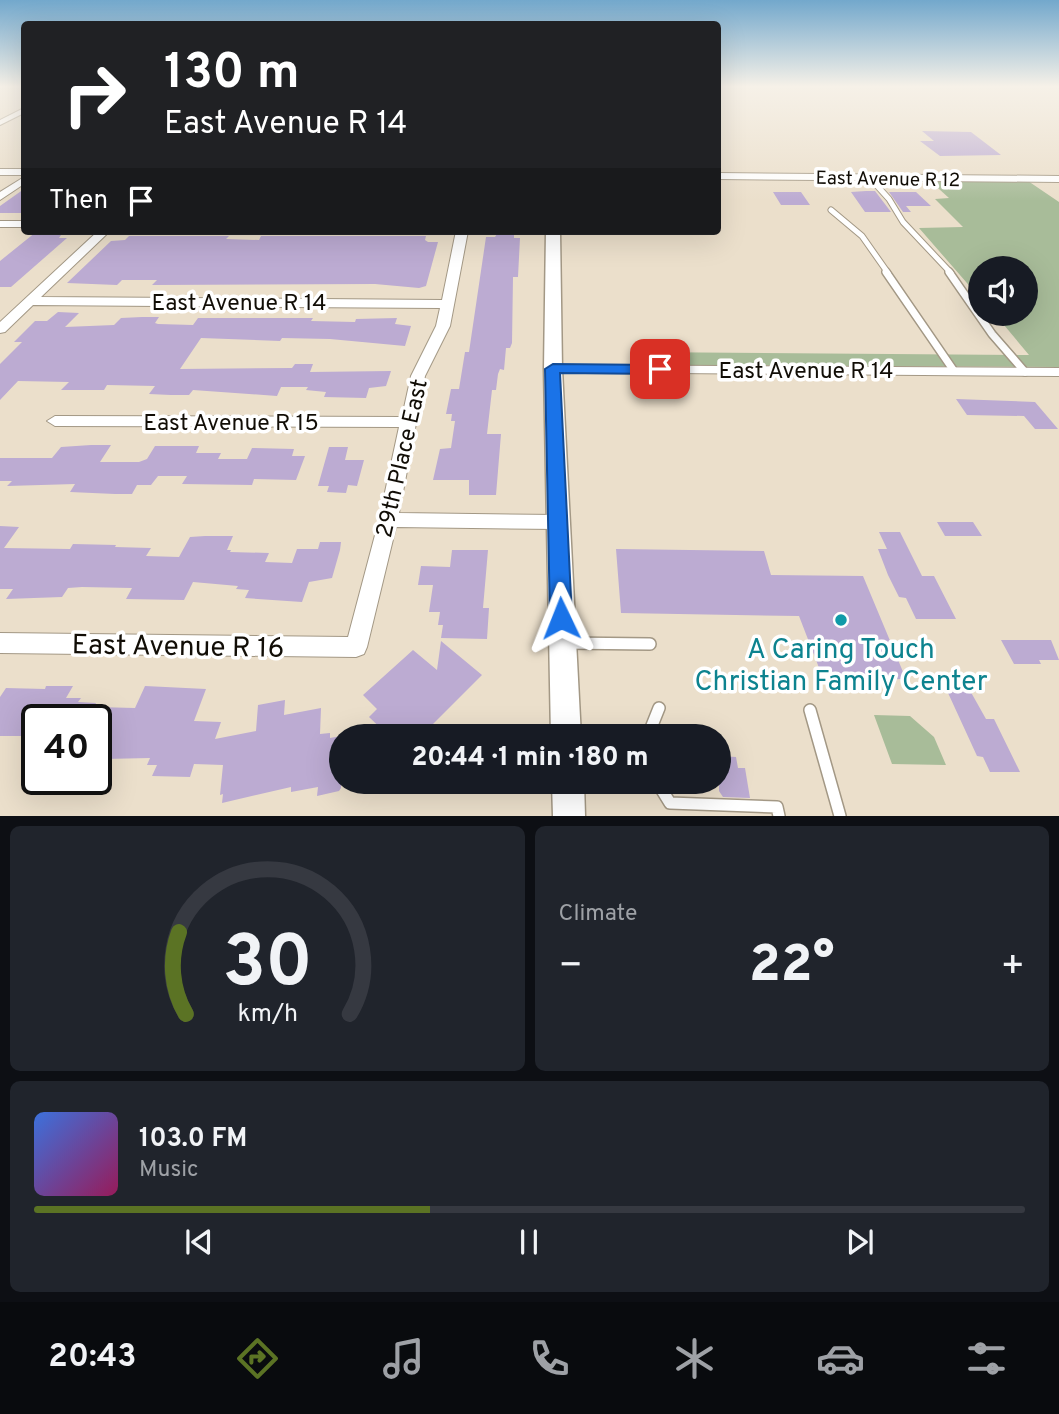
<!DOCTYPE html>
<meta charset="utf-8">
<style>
:root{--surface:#171b24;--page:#20242c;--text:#f1f3f6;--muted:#9ea1a6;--line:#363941;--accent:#5b7324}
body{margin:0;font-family:Overpass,sans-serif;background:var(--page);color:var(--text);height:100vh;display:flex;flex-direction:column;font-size:26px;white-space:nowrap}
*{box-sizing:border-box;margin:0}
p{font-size:23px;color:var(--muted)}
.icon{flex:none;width:38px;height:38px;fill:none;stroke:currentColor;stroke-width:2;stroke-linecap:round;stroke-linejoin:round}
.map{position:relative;height:816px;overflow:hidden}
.panel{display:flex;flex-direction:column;gap:10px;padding:10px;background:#0d0f14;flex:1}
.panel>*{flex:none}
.top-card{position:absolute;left:21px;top:21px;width:700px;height:214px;border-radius:7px;box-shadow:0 7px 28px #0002;background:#202124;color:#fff;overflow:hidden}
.tools{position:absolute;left:968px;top:256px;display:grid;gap:14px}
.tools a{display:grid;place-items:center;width:70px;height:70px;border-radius:50%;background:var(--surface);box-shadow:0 7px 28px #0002;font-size:35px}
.speed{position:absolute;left:21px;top:704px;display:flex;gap:14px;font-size:35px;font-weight:700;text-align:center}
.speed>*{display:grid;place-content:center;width:91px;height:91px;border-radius:50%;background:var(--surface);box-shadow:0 7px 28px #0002;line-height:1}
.speed .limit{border:4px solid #111;border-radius:10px;background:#fff;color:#111}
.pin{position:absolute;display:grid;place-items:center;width:60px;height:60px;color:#fff;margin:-30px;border-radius:14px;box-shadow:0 4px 10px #0006}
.me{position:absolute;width:77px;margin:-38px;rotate:358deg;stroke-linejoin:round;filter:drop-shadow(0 0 5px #0008)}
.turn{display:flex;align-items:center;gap:24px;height:147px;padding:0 28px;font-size:32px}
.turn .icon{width:91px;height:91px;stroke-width:2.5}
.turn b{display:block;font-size:49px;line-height:60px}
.then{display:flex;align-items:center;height:66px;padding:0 28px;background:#0003;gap:14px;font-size:26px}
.big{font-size:52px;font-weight:800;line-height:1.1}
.panel .card{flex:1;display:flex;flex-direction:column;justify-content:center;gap:10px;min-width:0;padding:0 24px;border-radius:10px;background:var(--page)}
.panel .dial{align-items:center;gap:0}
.dial svg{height:182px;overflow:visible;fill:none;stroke:var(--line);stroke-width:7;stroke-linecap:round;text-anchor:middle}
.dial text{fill:var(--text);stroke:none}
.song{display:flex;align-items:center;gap:21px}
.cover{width:84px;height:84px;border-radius:10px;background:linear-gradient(135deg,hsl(220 70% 55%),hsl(330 70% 35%))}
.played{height:7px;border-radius:4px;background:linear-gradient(90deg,var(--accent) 40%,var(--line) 40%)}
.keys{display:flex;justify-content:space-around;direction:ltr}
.heat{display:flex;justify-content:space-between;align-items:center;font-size:38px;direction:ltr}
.panel .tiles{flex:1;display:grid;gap:10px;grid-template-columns:1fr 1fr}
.card:last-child{grid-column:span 2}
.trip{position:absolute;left:329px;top:724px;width:402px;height:70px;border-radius:35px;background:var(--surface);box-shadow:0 7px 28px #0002;font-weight:800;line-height:70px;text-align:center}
.tab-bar{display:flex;height:112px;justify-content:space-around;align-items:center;background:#090b0e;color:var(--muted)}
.tab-bar .icon{width:49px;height:49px}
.tab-bar .active{color:var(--accent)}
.tab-bar b{font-size:32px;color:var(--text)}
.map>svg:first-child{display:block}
.green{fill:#a8bc99}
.building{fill:#bcabd2}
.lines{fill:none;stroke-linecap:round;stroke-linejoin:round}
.service-far2-casing{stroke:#a39885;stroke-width:7}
.service-far1-casing{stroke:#a39885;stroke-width:10}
.service-casing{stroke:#a39885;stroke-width:14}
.minor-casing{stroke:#a39885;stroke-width:2}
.tertiary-casing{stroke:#a39885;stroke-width:3}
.service-far2{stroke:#fff;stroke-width:5}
.service-far1{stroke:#fff;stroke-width:7}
.service{stroke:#fff;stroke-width:11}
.minor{fill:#fff;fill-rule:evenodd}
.tertiary{fill:#fff;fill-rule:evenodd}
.route{fill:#1a73e8;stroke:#114b97;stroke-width:2}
.culture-dot{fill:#0f9aa8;stroke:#fff;stroke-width:2.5}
.labels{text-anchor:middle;stroke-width:7;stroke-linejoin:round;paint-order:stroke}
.far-street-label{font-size:19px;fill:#110d06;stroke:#fff}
.street-label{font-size:23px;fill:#110d06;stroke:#fff}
.near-street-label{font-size:28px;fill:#110d06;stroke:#fff}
.near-culture-label{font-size:28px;fill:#0d838f;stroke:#fff}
</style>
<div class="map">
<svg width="1059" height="816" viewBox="0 0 1059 816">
<rect width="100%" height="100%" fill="#ebdfcb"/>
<path class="green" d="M929 180 1028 181 1059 202V367L639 365 637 352 1029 355 994 313H1026V268H980V298L919 228 963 227 935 199 949 198Z
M874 715 910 716 934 737 946 765 892 764Z"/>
<path class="building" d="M922 131 971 132 1001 155 940 156 920 141H934Z
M24 189V213H0V206Z
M866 191H875L891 212H865L851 192Z
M773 192H801L810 205H781Z
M889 192H916L931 206H906L911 212H903Z
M36 232H63L59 238H67L11 287H0V261Z
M498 232H514V238H520L518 277H513L512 343 510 348H506L504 370 500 369 498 374 496 390H492L487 434H501L496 495H469V480H433L440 449 451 448 455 421H451L452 414H446L451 389H459L465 352H469L486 237H495Z
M129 236H229L226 239 259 240 261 236H426L425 240 428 242H438L426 286 419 288 375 284 152 285 157 280H122L117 285 67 283 111 241 125 240Z
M58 312 79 313 65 327 114 325 121 318 142 317H159L155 323 158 324 193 325 198 318H313L311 321 355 322 356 319 397 318 395 324 411 326 405 346 330 339 282 338 280 341 201 338 180 369 292 368 295 364H313L310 372 391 371 386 386 369 388 366 398 324 397 326 392 306 390 308 387H281L277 396 193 390 189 395H171L149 394 155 386 107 385 104 390H61L69 382 18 381 0 400V364L22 342H14L35 321H47Z
M956 399 1035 402 1058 429H1035L1024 416 967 415Z
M91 445H111L100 462H139L147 459 155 446H199L196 453H221L218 459H247L252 448 294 449 292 456H305L296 480 254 479 252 485 182 484 187 476H158L151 485H137L132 494H115L70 492 75 484 7 486 12 481H0V458H52L61 447Z
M329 447H348L345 460H364L357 486 348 485 346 493 327 492 329 486H318Z
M937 522H973L982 536H945Z
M0 526 19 527 4 548 70 549 73 544 116 545 115 547 151 548 146 556 179 557 190 537 205 536H233L227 550H231L230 552 269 553 265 562 292 563 297 549H318L320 542H341L340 550 332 578 309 582 302 602 245 598 249 590 236 589 238 586 193 582 184 600 126 599 132 588 82 587 68 588 62 597 6 599 13 589H0Z
M879 532H900L922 576H934L956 619H916L906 598 899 597 888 575 878 549H887Z
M616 549 764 551 771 575 863 576 906 679 848 680 821 673 799 616 621 613Z
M452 550H488L483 608H489L487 639 441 638 443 625H438L440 612H429L433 585H418L421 566 450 567Z
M1001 640H1051L1059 660H1039L1041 664H1014Z
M441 641 482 675 420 737H390L369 717 377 709 363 695 413 650 437 670Z
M943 682H961L968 687 986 719H994L1020 772H990L983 757 977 756Z
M46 686H73L66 698H81L78 702 96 703 88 719H37V736H0V697L6 688 45 689Z
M145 686 206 689 194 721 221 722 215 739 256 731 258 705 285 700 284 715 321 708 320 734 330 733V738L341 736V788L339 791 317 796 318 787 291 792V787L222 803 223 794 220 795 223 765 194 764 190 777 152 776 157 765H147L150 758 104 759 108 749 96 750V707L135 708Z
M719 756 736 757 738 768H745L750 798 723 797 719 791Z"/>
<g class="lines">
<defs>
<path id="service-far2" d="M870 178 889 199 903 222 951 273
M831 210 862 236 888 273"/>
<path id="service-far1" d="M886 272 954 371
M949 272 992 334 1025 372"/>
<path id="service" d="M565 643 650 644
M810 710 840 816
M652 737 651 728 659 708
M657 782 670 803 777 807 779 816"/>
<path id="minor" d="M24 108V113L0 125V120Z
M0 169H24V175H0Z
M718 173 1059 176V182L718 179Z
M24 177V184L0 200V192Z
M0 221H24V227H0Z
M98 231H110L41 297 442 300 456 231H468L450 326 425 376 399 513 557 515 564 517 566 522 564 527 557 529 396 527 367 647 364 654 356 657 0 653V633L348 637 379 520 399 427 55 426 47 421 55 416 402 417 411 376 436 326 440 308 33 305 5 332 0 333V322Z
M553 365 1059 368V376L548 372 546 369 548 366Z"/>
<path id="tertiary" d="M546 231H560L562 369 581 737H551L544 369Z
M552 782H584L585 816H553Z"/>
</defs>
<use href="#service-far2" class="service-far2-casing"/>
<use href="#service-far1" class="service-far1-casing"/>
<use href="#service" class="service-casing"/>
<use href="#minor" class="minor-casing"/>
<use href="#tertiary" class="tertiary-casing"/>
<use href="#service-far2" class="service-far2"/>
<use href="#service-far1" class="service-far1"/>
<use href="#service" class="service"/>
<use href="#minor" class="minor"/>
<use href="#tertiary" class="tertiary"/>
</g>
<linearGradient id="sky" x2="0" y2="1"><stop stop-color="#73a8cc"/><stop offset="0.43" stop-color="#f6f1e8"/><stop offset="1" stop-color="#f6f1e8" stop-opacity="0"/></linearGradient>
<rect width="1059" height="201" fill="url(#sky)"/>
<path class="route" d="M553 364 660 365 667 369 660 374 560 373 572 618 569 625 561 628 554 625 550 618 545 369Z"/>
<circle class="culture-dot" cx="841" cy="620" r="7"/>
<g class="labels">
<g class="far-street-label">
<text transform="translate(888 178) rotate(1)" y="7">East Avenue R 12</text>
</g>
<g class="street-label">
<text x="239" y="310">East Avenue R 14</text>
<text x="806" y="378">East Avenue R 14</text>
<text x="231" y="430">East Avenue R 15</text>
<text transform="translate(401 458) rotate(-77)" y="8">29th Place East</text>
</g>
<g class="near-street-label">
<text transform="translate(178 645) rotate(1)" y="10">East Avenue R 16</text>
</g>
<g class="near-culture-label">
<text x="841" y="658">A Caring Touch<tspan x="841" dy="32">Christian Family Center</tspan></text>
</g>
</g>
</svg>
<div class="tools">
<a><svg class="icon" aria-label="sound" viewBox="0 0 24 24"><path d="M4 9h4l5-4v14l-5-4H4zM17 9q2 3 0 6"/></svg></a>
</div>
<div class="speed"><div class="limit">40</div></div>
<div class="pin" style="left:660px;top:369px;background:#d93025"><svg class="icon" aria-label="arrive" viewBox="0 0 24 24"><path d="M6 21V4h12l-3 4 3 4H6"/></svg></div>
<svg class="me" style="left:561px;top:618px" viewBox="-20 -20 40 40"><path d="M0-17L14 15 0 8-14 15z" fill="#1a73e8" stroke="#fff" stroke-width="4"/></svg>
<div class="trip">20:44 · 1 min · 180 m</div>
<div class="top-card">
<div class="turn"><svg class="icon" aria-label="right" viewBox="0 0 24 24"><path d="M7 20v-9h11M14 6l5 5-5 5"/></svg><div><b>130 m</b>East Avenue R 14</div></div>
<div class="then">Then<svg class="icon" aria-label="arrive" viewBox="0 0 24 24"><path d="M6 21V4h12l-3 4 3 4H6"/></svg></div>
</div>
</div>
<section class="panel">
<div class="tiles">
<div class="card dial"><svg viewBox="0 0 100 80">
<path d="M14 69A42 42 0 1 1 86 69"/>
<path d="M14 69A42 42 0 0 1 11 33" stroke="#5b7324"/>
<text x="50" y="56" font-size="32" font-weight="700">30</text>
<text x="50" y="72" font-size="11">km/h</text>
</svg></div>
<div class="card"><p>Climate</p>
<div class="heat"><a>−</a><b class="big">22°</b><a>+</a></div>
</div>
<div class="card">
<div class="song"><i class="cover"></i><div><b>103.0 FM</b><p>Music</p></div></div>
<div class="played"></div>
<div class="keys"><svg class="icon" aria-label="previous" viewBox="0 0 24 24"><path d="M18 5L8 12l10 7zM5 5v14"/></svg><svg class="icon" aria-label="pause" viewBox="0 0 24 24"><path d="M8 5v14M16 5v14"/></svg><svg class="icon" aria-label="next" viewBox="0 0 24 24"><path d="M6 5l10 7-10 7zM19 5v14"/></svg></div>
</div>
</div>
</section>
<nav class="tab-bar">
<b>20:43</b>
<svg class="icon active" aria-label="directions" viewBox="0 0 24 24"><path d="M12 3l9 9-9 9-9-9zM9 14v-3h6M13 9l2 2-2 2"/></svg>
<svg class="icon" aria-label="music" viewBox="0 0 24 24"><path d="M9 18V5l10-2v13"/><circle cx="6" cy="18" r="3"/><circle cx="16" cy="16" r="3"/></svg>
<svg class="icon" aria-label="phone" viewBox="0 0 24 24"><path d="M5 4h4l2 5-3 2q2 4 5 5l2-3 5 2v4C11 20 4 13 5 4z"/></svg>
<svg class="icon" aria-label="climate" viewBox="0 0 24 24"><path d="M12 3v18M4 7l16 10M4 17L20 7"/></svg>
<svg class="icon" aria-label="car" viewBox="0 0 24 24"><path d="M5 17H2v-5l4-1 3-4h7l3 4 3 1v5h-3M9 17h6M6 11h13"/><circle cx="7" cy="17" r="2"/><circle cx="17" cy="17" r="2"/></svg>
<svg class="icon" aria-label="filters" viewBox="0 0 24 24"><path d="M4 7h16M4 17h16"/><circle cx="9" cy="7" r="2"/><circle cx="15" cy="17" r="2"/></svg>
</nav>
